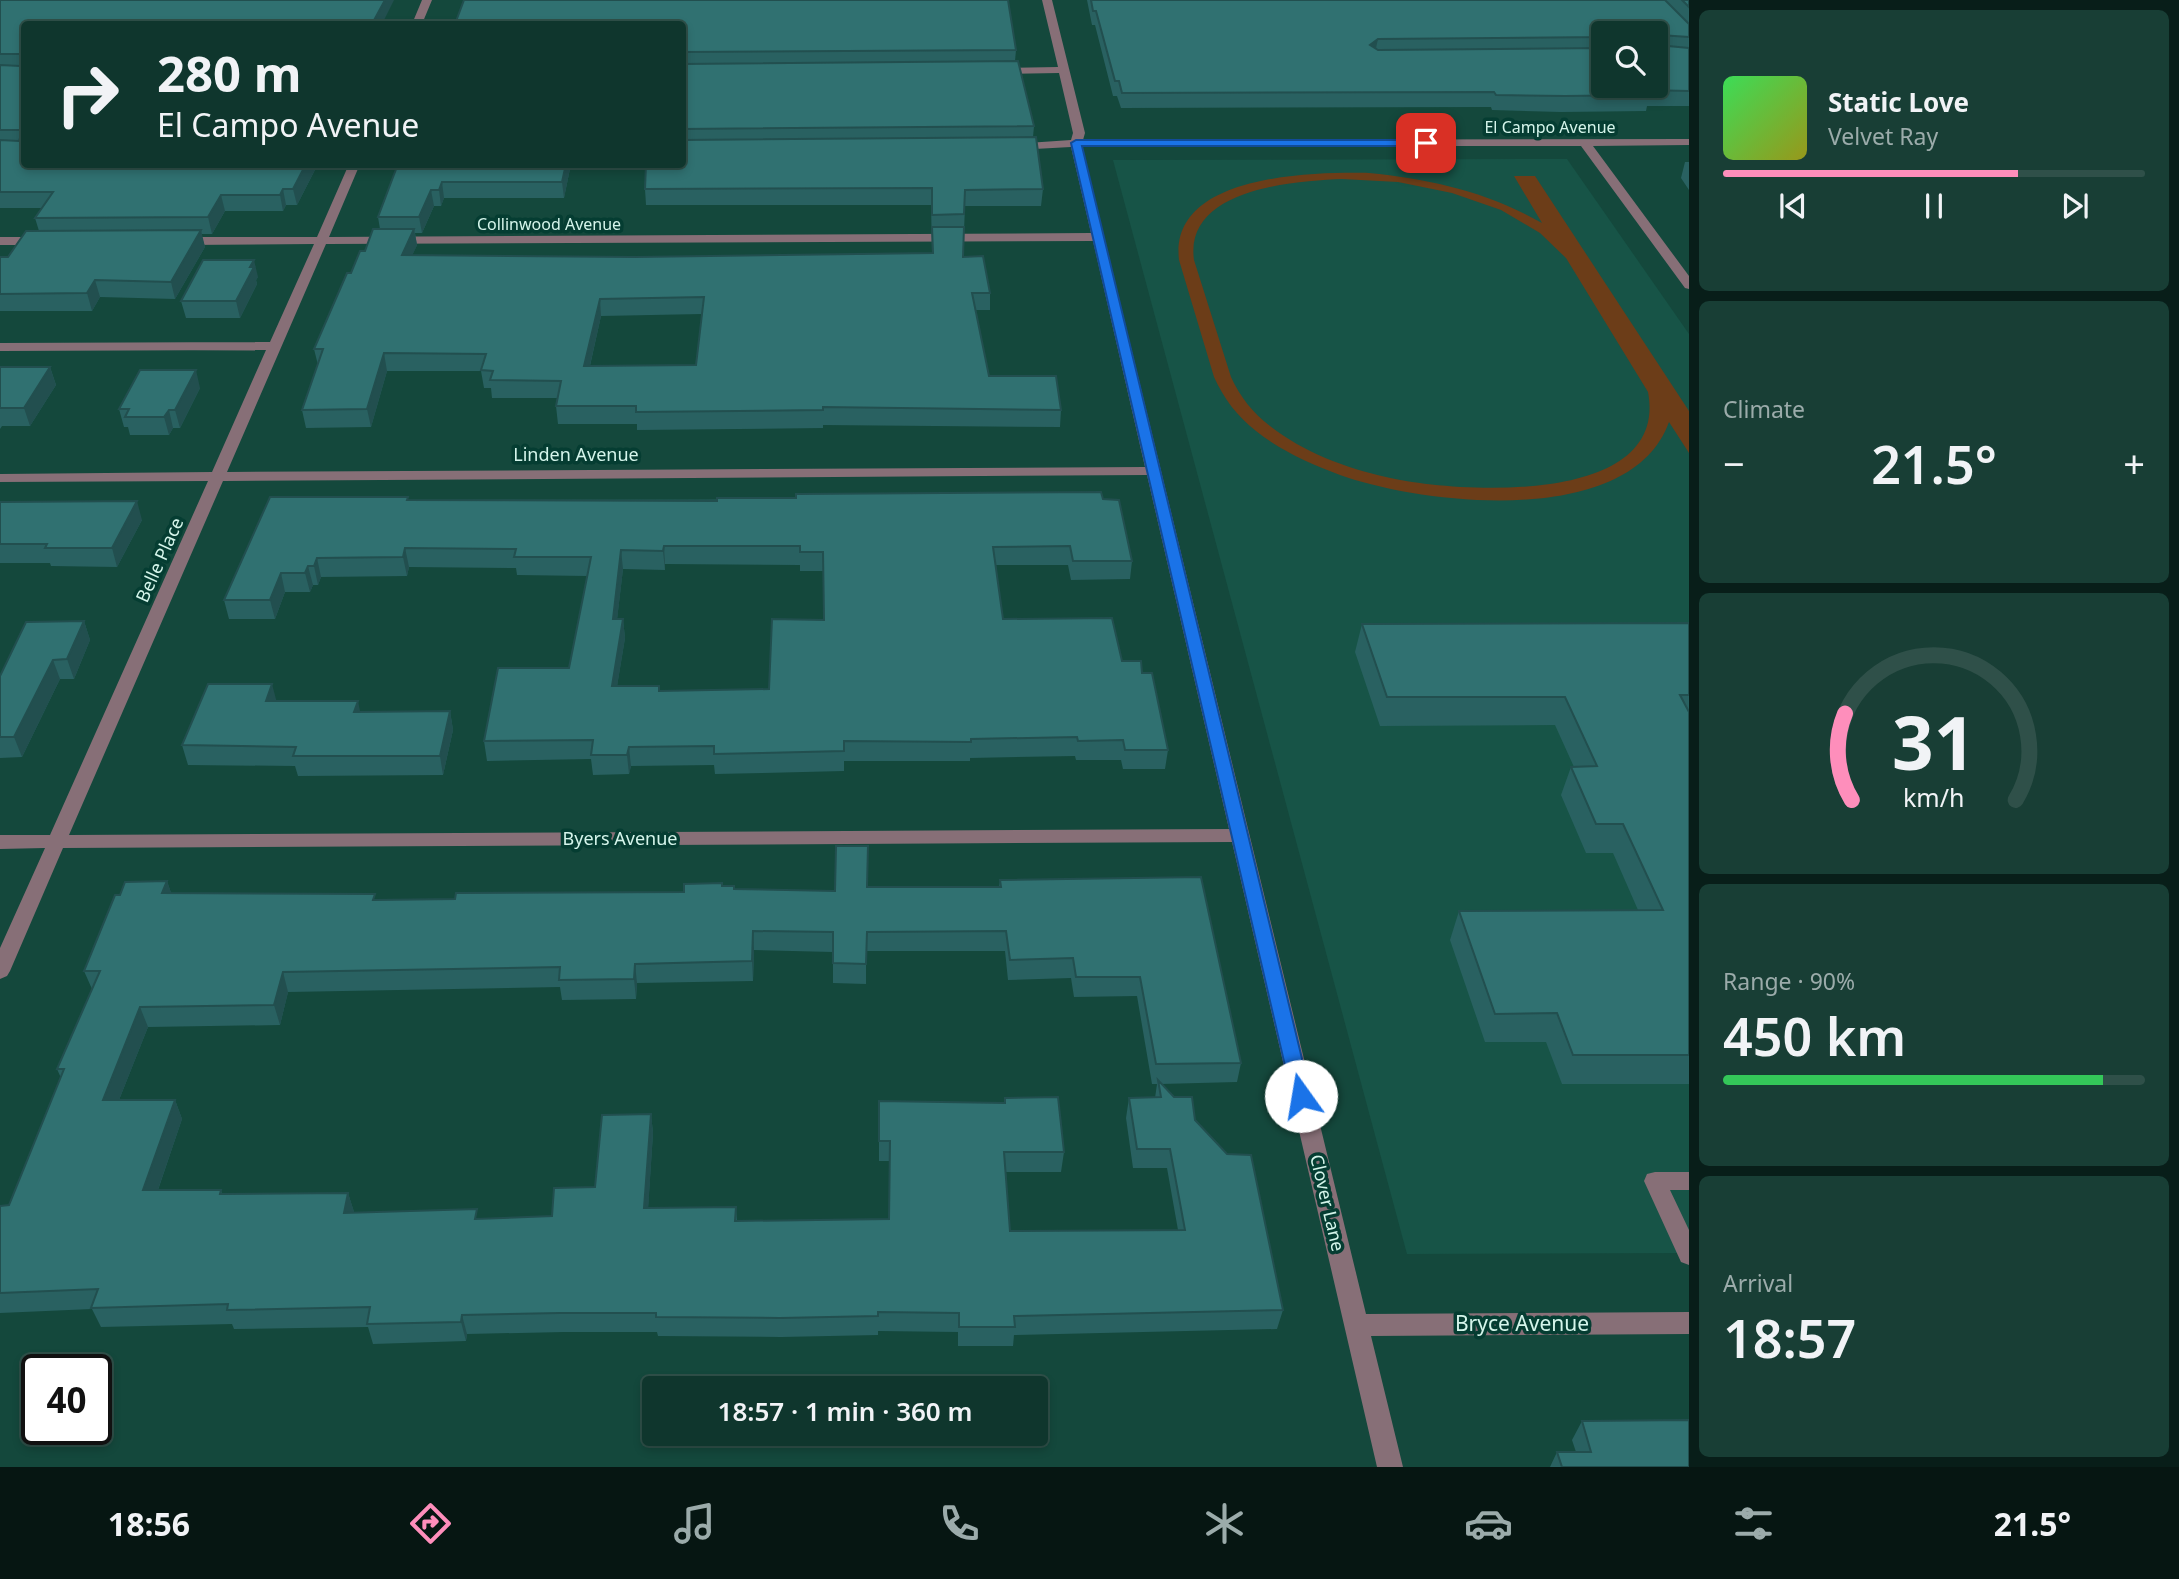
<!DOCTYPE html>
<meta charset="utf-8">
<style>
:root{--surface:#0f362d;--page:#183e35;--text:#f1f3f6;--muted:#9babaa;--line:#2f5049;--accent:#fe8ebb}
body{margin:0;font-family:"Noto Sans",sans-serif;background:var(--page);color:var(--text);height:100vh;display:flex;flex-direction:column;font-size:26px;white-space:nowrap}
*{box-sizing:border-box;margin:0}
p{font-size:23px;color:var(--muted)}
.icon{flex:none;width:38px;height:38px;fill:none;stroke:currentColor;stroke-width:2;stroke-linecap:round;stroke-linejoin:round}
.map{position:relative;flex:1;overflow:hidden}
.drawer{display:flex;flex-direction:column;gap:10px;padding:10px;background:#081e19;width:490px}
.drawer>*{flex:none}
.hud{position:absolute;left:21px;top:21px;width:665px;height:147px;border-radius:7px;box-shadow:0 4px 10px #0003,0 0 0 2px var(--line);background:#0f362d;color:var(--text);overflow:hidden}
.tools{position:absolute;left:1591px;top:21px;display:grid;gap:14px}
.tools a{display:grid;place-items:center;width:77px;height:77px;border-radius:7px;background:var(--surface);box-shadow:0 4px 10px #0003,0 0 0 2px var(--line);font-size:35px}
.speed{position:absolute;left:21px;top:1354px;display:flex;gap:14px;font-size:35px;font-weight:700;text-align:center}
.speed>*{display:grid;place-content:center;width:91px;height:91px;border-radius:50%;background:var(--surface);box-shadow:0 4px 10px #0003,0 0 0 2px var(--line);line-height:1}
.speed .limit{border:4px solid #111;border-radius:10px;background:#fff;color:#111}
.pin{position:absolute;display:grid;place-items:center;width:60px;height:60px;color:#fff;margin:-30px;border-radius:14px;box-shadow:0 4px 10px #0006}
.me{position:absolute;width:77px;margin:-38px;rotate:347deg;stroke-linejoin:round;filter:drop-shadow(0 0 5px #0008)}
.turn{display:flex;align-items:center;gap:24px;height:147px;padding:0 21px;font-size:32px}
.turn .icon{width:91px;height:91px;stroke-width:2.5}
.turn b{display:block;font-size:49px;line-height:60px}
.big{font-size:52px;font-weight:600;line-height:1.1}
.drawer .tile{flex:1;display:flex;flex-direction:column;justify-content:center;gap:10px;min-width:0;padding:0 24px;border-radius:10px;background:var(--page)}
.drawer .dial{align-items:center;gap:0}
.dial svg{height:182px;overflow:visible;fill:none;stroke:var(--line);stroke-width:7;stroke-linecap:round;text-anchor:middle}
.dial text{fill:var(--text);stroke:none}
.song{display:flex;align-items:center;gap:21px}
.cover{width:84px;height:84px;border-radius:10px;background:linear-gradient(135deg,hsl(130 70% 55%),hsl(60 70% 35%))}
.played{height:7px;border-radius:4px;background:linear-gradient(90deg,var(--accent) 70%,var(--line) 70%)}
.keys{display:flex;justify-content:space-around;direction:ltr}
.heat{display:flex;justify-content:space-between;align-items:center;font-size:38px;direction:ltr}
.charge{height:10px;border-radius:5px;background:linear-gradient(90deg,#34c759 90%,var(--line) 0)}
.trip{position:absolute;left:642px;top:1376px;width:406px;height:70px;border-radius:7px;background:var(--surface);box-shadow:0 4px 10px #0003,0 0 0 2px var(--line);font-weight:600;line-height:70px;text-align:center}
.dock{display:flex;height:112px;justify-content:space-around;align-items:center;background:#061612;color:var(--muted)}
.dock .icon{width:49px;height:49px}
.dock .on{color:var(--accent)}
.dock b{font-size:32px;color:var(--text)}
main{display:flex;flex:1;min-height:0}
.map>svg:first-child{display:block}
.built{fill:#175447}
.green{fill:#6c3d18;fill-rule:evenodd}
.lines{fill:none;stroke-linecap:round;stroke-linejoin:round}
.minor{fill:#876f77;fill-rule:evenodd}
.wall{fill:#296161;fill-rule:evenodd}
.shaded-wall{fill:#224f4f}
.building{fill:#307171;stroke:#224f4f;stroke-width:2;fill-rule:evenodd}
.route{fill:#1a73e8;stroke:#114b97;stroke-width:2}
.labels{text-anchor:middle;stroke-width:7;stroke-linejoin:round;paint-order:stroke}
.far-street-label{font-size:16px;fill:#d5f5eb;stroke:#053d32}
.street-label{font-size:18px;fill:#d5f5eb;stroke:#053d32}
.near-street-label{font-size:21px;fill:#d5f5eb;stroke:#053d32}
</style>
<main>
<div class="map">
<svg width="1689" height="1467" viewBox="0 0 1689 1467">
<rect width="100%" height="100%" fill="#14483c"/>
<path class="built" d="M1567 159 1689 334V1253L1407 1254 1113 160Z"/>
<path class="green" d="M1369 173C1430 179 1488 192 1542 223L1514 176H1535L1689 411V453L1669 422C1631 529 1424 505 1340 475 1311 464 1281 451 1256 431 1237 416 1224 399 1214 377L1179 260C1169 174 1312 172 1369 173ZM1342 179 1398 182 1452 193 1501 210 1540 233 1566 258 1648 392C1670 508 1452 493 1386 477 1346 468 1303 452 1270 426 1253 413 1240 397 1231 377L1194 260C1184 189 1293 181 1342 179Z"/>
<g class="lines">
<path class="minor" d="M422 0H432L422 24H412Z
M1042 0H1052L1085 133 1083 140 1689 139V145L1593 146 1689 276V289L1685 288 1581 146H1082L1366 1314 1689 1312V1334L1371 1336 1403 1467H1377L1232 842 63 848 10 971 7 976 0 979V948L45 848 0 849V835H50L208 481 0 482V474L212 472 266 350 0 351V343L270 342 314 244 182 245 176 241 182 237H317L349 164H360L329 237 1091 233 1071 147 1014 150 1008 147 1014 144 1071 140 1073 133 1059 73 997 74 992 71 997 68 1058 67ZM1093 241 1145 467 227 472 326 244ZM1147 475 1229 829 69 835 223 481Z
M0 237H42L48 241 42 245H0Z
M1655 1172H1689V1190H1670L1689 1230V1265L1681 1262 1644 1181 1647 1174Z"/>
</g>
<path class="wall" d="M0 0 24 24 318 164 297 205H286L283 211H225L212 234H201L205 247 175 299 100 297 92 311H0V257H8L39 231 35 218 42 208H0Z
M1087 0H1689V106H1647L1646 111 1561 112 1492 110 1491 107 1121 108 1117 96H1113L1095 25H1092ZM1603 33H1656L1603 86Z
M682 24 1016 50 1015 61 1034 126 1033 137 1043 189 1041 206H965L963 257 990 293V310H976L989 376 1061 410 1060 427 823 425V428L637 430V424H558L556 406 557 398H492L491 388H484L481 371H387L371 427 306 428 302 410 318 365 314 349 351 273 380 229 378 217 398 164H571L564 198H444L441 206H434L422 233H415L417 245 412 255 635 257 932 253 931 205H646L645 189 682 164ZM702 314 696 365 590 366 601 316Z
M1685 162H1689V190L1681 178Z
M258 277 256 280 257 284 240 318H186L181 301Z
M0 367H50L56 385 30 426H2L0 429Z
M200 388 180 428H173L169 435H130L128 427H124L119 409Z
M1103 499 1132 561 1130 579 1071 580 1068 565H996L1003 619 1122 661 1142 673 1168 750 1165 769H1123L1121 760H1076L1075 756 970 758V761H844V771L763 773 715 774 714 765 631 766 629 774 593 775 591 759 487 761 484 741 569 668 587 576 517 575 516 568 409 567 407 576 321 577 318 585H313L310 592H285L275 619H229L224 600 408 500ZM665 564 800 565V571H824V620L769 689 660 691 659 686H617L625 638 623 619H617L623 569 665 570Z
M0 502 142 520 117 567 51 566 50 563H0Z
M84 621 90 640 74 679H60L22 757 0 758V676Z
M1689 623V1084H1562L1546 1042H1485L1450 940 1459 911 1638 910 1613 853H1586L1561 795 1571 767H1574L1555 725 1380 726 1355 652 1362 624Z
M276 701 360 712 450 711 453 730 443 775 298 776 295 766 188 765 182 745Z
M1201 877 1241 1063 1237 1082 1161 1084 1195 1120 1283 1310 1277 1329 1014 1335 1013 1346H958V1332L878 1331V1335L781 1337 658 1336 657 1332H564L467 1334 466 1341 373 1344 368 1327 234 1329 232 1324 101 1327 92 1309 0 1313V1206L9 1205 61 1078 57 1069 92 989 84 971 120 895 167 881 171 893 376 900 455 899 684 892 722 886 734 889 835 891 867 887H999L1000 880ZM754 950 833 952V983L866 984V951H1005L1008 980 1071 978 1074 997 1137 996 1152 1084H1157L1155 1098H1129L1126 1118 1133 1168H1167L1178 1230 1010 1231 1006 1172H1061L1064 1152 1005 1098V1103L879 1101V1161H889V1219L737 1221 736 1207 648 1208 653 1133 651 1114 595 1187 552 1216 479 1219 354 1212 348 1193 222 1194 221 1190H158L182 1119 175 1100H119L148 1027 280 1025 288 992 560 987 562 1000 636 999 637 983 753 981Z
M1582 1421 1689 1467H1550L1557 1452H1576L1572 1440Z"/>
<path class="shaded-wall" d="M385 0H394L382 24H372Z
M1378 39 1375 53 1370 45Z
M306 164H318L297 205 293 189Z
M566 164H571L564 198 562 182Z
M442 182 444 198 441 206 439 190Z
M283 189 286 205 283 211 280 195Z
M431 190 434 206 422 233 419 217Z
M221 195 225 211 212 234 208 217Z
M414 229 417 245 405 272 402 255Z
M201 230 205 247 175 299 171 282Z
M254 260 258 277 256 280 257 284 240 318 236 301Z
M95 280 100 297 92 311 87 293Z
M600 299 601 316 586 383 584 366Z
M384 353 387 371 371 427 367 409Z
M50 367 56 385 30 426 24 408Z
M196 370 200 388 180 428 175 410Z
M169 410 173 428 169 435 164 417Z
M137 501 142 520 117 567 112 548Z
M664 546 665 564V570L663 551Z
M405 548 409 567 407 576 403 557Z
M621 550 623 569 615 638 613 619Z
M317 558 321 577 318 585 314 566Z
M308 566 313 585 310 592 305 573Z
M281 573 285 592 275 619 270 600Z
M623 619 625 638 614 705 612 686Z
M84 621 90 640 74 679 67 659Z
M53 660 60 679 22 757 14 737Z
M272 684 277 703 266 701Z
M358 701 362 721 354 712Z
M450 711 453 730 443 775 440 756Z
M629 747 631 766 629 774 627 755Z
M167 881 174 901 162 893Z
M753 931 754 950 753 981 752 961Z
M635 964 637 983 636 999 634 979Z
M283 972 288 992 280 1025 274 1005Z
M140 1007 148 1027 111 1120 103 1100Z
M175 1100 182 1119 151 1210 143 1190Z
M651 1114 653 1133 647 1227 644 1208Z
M348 1193 354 1212 344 1213Z
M462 1315 467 1334 466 1341 461 1322Z"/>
<path class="building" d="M0 0H385L372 24H24V164H306L293 189H283L280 195H221L208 217 35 218 53 192H0V140L19 141 22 132 19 130H0V65L20 66 22 57 20 54H0Z
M464 0H1008L1016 50 682 52V24H455Z
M1091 0H1665L1689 24V37L1660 35 1658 37V45L1689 48V91L1646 90 1650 95 1565 96 1496 95 1494 92 1122 93 1119 81H1115L1096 11H1093ZM1603 33H1656V86H1603V48L1378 50 1370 45 1378 39 1603 37Z
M1682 0H1689V7Z
M1018 61 1034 126 682 129V64Z
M1036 137 1043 189 965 190 964 214 932 215V188L645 189 646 164H682V140Z
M398 164H566L562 182H442L439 190H431L419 217H378Z
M932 227H964L963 257 983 256 990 293H972L989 376H1056L1061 410 823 407V410L636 412V406H556L561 381 490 380 493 371 481 370 486 354 384 353 367 409 302 410 323 349H314L347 273H351L360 251H365L373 229H414L402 255 635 257 933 253ZM704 297 696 365 584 366 600 299Z
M201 230 171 282 95 280 87 293 0 294V257H8L26 231Z
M203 260H254L250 267H254L236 301H181Z
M0 367H50L24 408H0Z
M140 370H196L175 410H169L164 417H125L129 409H119Z
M1101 492 1103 499 1119 500 1132 561H1073L1070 546 993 547 1003 619 1112 618 1122 661H1141L1142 673H1152L1168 750H1125L1123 740 1078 741 1077 737 971 739V742L844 741V751L762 753 714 754V746L629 747 627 755H591L593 740 484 741 498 668H569L591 557H514L516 549 405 548 403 557 317 558 314 566H308L305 573H281L270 600H224L270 497H408L407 500 717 501V498H796V494ZM664 546H800V552H823L824 620 772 619 769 689 659 691V686H612L623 619H613L621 550 663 551Z
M137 501 112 548H45L47 544H0V502Z
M84 621 67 659 53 660 14 737H0V676L26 622Z
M1689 623V695H1680L1689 712V1055H1573L1557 1013 1495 1014 1459 911 1663 910 1623 824H1596L1571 767 1597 766 1565 697H1387L1362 624Z
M208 684H272L266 701H358L354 712 450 711 440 756H293L296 747 182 745Z
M836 846H868L867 887H1001L1000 880 1201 877 1241 1063 1156 1064 1140 977H1076L1073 958 1010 960 1006 931 867 932 866 964 833 963V932L753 931 752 961 635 964 634 979 559 980 560 967 283 972 274 1005 140 1007 103 1100H175L143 1190H221L220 1194 348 1193 344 1213 477 1209 475 1219 552 1216 554 1188 595 1187 602 1115 651 1114 644 1208 736 1207 735 1221 889 1219 890 1141H879V1101L1005 1103V1098L1058 1097 1064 1152H1004L1010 1231 1185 1230 1170 1149H1137L1129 1098 1161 1097 1158 1080 1174 1097H1192L1195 1120 1227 1154 1251 1155 1283 1310 1014 1316 1015 1327H959V1313L878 1312V1316L780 1318 656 1317V1313H560L462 1315 461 1322 367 1324 370 1307 227 1310 228 1304 91 1308 98 1289 0 1293V1206L9 1205 64 1069H57L100 971H84L115 895H120L125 882 167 881 162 893 375 894 373 900 455 899 456 893 684 892V884L722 883V886H734V889L835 891Z
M1689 1420V1467H1562L1557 1452H1591L1582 1421Z"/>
<path class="route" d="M1076 140H1426L1431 143 1426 146H1082L1311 1096 1308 1101 1301 1104 1294 1101 1292 1096 1071 143Z"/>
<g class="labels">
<g class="far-street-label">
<text x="1550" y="133">El Campo Avenue</text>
<text x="549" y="230">Collinwood Avenue</text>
</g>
<g class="street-label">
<text x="576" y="461">Linden Avenue</text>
<text transform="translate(160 560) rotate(-66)" y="6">Belle Place</text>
<text x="620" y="845">Byers Avenue</text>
<text transform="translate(1327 1203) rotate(77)" y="6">Clover Lane</text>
</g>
<g class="near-street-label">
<text x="1522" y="1331">Bryce Avenue</text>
</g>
</g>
</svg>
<div class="tools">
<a><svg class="icon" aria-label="search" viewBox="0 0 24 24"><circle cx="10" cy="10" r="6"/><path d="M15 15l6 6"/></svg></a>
</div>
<div class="speed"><div class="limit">40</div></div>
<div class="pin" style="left:1426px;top:143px;background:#d93025"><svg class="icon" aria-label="arrive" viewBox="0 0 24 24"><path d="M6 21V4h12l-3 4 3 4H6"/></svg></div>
<svg class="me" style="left:1301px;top:1096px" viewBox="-20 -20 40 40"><circle r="19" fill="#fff"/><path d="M0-13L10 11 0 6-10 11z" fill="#1a73e8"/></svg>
<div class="trip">18:57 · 1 min · 360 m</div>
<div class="hud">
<div class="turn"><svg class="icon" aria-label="right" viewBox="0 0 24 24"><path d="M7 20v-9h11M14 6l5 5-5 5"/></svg><div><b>280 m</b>El Campo Avenue</div></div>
</div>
</div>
<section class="drawer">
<div class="tile">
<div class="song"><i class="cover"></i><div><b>Static Love</b><p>Velvet Ray</p></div></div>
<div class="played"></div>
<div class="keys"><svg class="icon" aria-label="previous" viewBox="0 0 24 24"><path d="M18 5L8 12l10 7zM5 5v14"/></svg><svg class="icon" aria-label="pause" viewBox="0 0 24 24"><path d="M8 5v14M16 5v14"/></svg><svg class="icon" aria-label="next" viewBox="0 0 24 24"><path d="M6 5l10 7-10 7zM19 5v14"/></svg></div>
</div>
<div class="tile"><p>Climate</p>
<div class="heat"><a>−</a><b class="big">21.5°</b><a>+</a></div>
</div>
<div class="tile dial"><svg viewBox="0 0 100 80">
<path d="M14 69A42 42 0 1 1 86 69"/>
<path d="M14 69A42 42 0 0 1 11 31" stroke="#fe8ebb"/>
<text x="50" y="56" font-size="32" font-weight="700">31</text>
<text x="50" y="72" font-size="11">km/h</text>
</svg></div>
<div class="tile"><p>Range · 90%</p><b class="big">450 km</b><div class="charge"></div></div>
<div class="tile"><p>Arrival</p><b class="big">18:57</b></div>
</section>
</main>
<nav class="dock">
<b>18:56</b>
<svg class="icon on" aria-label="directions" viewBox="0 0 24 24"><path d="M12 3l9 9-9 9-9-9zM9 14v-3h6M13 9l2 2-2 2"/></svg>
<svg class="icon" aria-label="music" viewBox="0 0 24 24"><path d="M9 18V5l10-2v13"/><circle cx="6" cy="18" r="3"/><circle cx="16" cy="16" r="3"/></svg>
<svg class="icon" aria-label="phone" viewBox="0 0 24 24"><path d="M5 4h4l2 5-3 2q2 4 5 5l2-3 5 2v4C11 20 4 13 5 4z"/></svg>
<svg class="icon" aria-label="climate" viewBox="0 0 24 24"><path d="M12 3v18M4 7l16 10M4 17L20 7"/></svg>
<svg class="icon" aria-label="car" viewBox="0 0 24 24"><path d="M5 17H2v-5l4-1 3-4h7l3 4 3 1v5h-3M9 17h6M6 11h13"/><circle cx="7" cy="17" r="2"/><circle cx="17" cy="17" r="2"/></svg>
<svg class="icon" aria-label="filters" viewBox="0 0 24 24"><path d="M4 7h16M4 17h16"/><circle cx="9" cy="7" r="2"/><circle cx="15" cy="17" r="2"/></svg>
<b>21.5°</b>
</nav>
